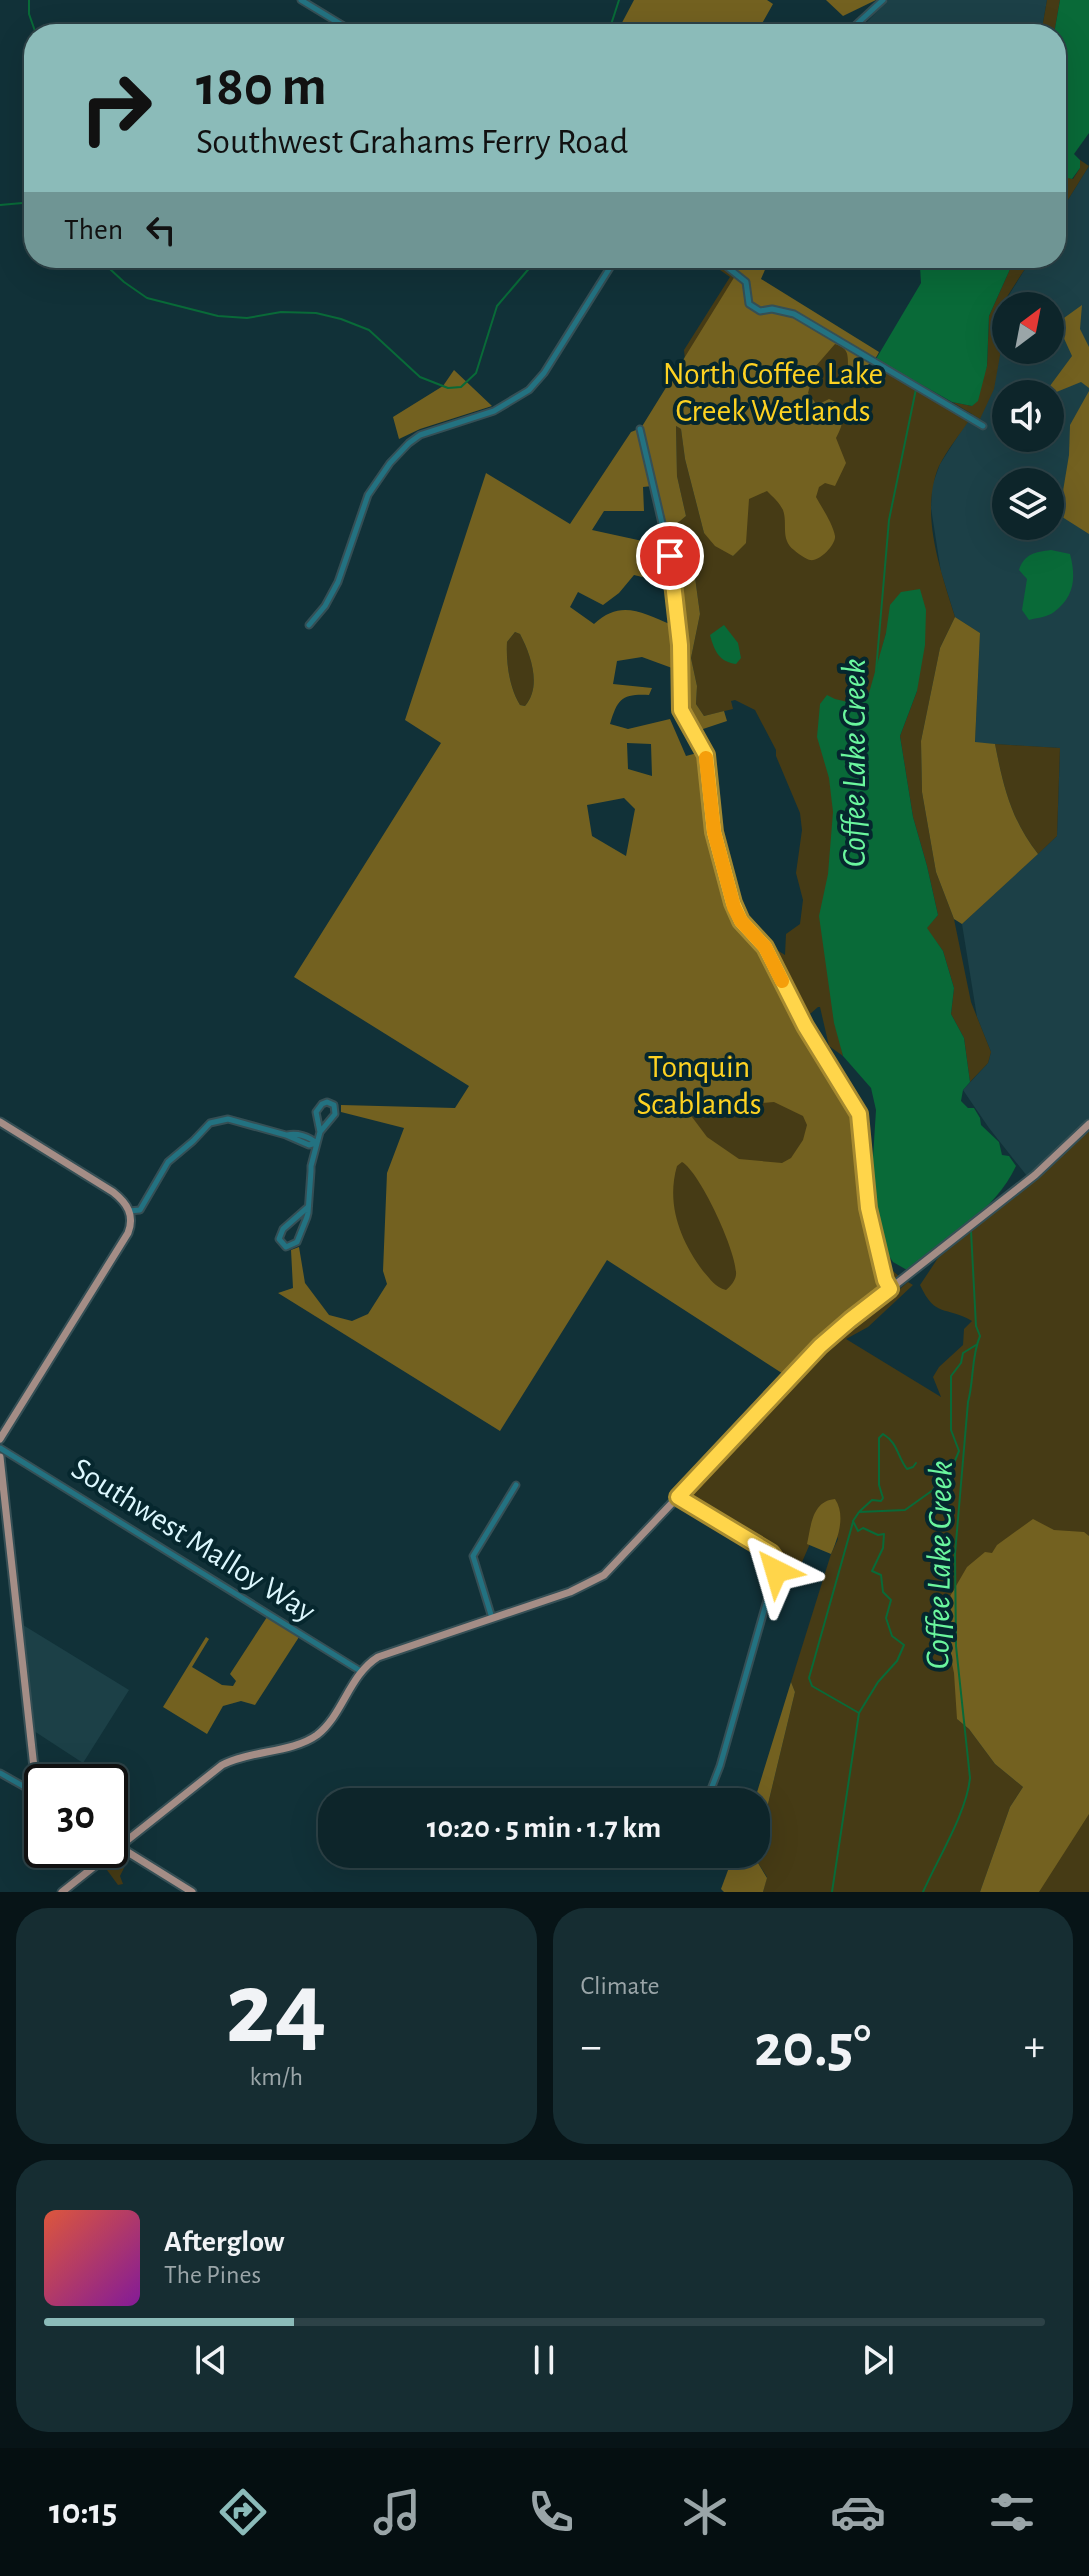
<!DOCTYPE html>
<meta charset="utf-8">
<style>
:root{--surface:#0d252a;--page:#162d32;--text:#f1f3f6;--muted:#9aa5a8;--line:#2d4247;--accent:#8bbbb9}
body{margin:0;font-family:"Alegreya Sans",sans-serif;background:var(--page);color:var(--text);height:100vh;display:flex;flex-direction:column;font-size:30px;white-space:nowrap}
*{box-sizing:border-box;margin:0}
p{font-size:26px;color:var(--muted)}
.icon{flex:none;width:44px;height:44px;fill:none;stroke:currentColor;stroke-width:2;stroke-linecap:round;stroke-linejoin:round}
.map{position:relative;height:1892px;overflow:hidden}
.side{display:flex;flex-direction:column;gap:16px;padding:16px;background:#071417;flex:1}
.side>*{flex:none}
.banner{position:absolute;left:24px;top:24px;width:1042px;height:244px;border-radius:32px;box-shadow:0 8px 32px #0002,0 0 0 2px var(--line);background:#8bbbb9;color:#111;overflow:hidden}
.needle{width:52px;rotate:32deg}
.controls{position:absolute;left:992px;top:292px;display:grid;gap:16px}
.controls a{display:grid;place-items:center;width:72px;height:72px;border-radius:50%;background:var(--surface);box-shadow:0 8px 32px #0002,0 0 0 2px var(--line);font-size:40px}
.speed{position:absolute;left:24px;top:1764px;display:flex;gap:16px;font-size:40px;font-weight:700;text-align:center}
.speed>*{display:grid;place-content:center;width:104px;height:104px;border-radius:50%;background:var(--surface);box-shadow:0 8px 32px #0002,0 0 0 2px var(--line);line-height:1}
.speed .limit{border:4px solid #111;border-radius:12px;background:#fff;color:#111}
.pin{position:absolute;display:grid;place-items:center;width:68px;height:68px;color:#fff;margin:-34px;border:4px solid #fff;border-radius:50%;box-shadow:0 2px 8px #0007}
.me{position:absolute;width:88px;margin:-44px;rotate:320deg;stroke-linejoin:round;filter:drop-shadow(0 0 6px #0008)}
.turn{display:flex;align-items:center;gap:28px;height:168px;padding:0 40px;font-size:36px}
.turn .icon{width:104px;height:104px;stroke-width:2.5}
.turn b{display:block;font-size:56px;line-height:68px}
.then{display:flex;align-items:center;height:76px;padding:0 40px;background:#0003;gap:16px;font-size:30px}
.big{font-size:60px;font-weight:700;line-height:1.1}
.side .widget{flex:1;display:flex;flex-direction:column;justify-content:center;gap:12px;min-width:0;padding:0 28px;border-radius:32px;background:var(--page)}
.side .dial{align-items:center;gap:0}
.dial b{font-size:104px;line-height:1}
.song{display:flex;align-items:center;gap:24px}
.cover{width:96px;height:96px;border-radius:12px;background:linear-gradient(135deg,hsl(10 70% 55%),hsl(290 70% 35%))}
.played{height:8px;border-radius:4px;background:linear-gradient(90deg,var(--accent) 25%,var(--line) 25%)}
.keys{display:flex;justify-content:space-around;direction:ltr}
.heat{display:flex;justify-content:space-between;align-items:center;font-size:44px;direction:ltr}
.side .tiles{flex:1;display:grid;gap:16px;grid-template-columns:1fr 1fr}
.widget:last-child{grid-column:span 2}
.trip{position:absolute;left:318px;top:1788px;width:452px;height:80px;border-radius:32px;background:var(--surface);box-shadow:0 8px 32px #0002,0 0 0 2px var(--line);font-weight:700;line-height:80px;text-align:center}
.tab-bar{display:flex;height:128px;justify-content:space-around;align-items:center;background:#050f11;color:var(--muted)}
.tab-bar .icon{width:56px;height:56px}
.tab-bar .on{color:var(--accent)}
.tab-bar b{font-size:36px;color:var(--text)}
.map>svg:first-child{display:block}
.built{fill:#1c4047;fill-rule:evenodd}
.green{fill:#463b15}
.forest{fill:#736120;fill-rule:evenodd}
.water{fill:#096a38}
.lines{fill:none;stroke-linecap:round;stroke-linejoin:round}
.stream{stroke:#096a38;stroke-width:2}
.minor-casing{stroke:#354f55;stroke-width:9}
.major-casing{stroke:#354f55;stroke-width:11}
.minor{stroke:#237281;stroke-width:5}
.major{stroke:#a48d86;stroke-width:7}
.route-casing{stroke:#a68a30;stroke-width:20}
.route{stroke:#ffd54a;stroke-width:14}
.slow{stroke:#f59e0b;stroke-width:14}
.labels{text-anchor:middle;stroke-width:8;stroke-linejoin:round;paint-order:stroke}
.park-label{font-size:32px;fill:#fdd222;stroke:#06272e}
.street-label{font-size:32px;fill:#ddf8fe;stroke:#06272e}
.water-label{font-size:34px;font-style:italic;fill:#6af69e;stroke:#06272e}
</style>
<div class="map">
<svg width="1089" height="1892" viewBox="0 0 1089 1892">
<rect width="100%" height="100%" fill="#113138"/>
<path class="built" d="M888 0H1047L1041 34H881L865 24Z
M1089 166V1119L1027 1176 989 1128 963 1090 988 1063 991 1052 977 1017 962 924 1057 836 1060 748 975 743 980 633 955 617 941 572 931 508 932 486 940 464 986 392 1002 306 1032 258H1056V219ZM1006 306H1050V350H1006ZM1006 394H1050V438H1006ZM1006 482H1050V526H1006Z
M23 1625 129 1690 83 1763 34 1731Z"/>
<path class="green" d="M1047 0H1060L1054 34H1041Z
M1080 160 1089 166 1056 219V175L1073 179 1080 168Z
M710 258H713L867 353 860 384H873L883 368 970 419C960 434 947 450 939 466 919 513 941 571 955 617L940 648 921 741 922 792 936 872 954 919 971 1002 991 1052 988 1063 970 1082 964 1038 951 1014 954 988 943 951 926 928 938 915 927 866 913 817 900 736 917 691 886 633 877 669 831 996 843 1056 829 1046 820 1007H818L802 1021 860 1109 865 1224 882 1262 900 1277 841 1326 607 1260 678 889 785 955 786 934 800 924 803 900 796 873 802 830 800 813 776 756V750L755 710 735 700 731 701 733 709 704 716 696 704 697 686 691 658 700 614 694 570 676 546 673 526 686 516 677 476 676 426 681 429 685 459 704 533 733 556 738 550 688 388 684 350 730 277 707 261Z
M1015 258H1032L1003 303 1006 322 994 389 980 419 952 402 972 406 987 366 989 316Z
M515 632 520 634C531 655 542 687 525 706L520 705C509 687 506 662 507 642Z
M995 744 1060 748 1057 836 1038 854C1011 820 1003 785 995 744Z
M1089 1129V1796L957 1719 969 1729 995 1764 1023 1787 1010 1807 980 1892H763L767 1877 755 1858 795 1692 791 1682 831 1554 838 1539 825 1509 799 1569 683 1498 815 1360 908 1282 913 1285 868 1327 846 1339 941 1397 933 1377 939 1367 963 1345 964 1329 972 1321C945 1305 936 1319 920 1285L938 1258 1049 1169 1079 1138 1077 1137Z
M1089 1804V1892H1033Z
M119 1859 128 1860 120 1876 123 1884 118 1885 107 1870Z"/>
<path class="forest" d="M634 0H767L773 4 756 34H616Z
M826 0H876L843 16Z
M741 258H770L761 279 879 352C874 364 860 372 848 366 848 354 848 348 835 344L815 367 808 393 817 405 829 399C849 406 844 423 836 438L846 463 835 486 825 483 819 487 816 497C822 508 833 524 835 536 836 545 819 562 810 560 806 559 797 553 794 550 780 539 788 524 783 510 779 502 773 497 767 491L749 499 746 543 733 556 715 546 704 533 685 459 681 429 676 426 677 476 686 516 674 526 676 546 694 570 700 614 691 658 697 686 696 704 704 716 724 711 727 721 694 732 683 715 679 641 683 631 672 551 667 583 634 575 619 593 603 605 578 592 570 607 594 624C621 599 642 613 672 625V668L642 657 617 661 613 684 652 688 649 695C622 694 618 698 610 724L628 729 670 719 686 756 701 752C705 811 716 865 731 922L750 934 764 948 850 1108 866 1225 886 1289 788 1377 607 1260 500 1431 278 1293 293 1288 291 1250 299 1247 305 1283 329 1315 352 1321 368 1314 387 1284 383 1271 387 1173 404 1128 341 1112V1105L455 1108 469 1086 294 977 441 743 405 720 486 473 570 524 631 432 641 428 735 276 741 279 733 271ZM652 486 670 547 592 530 604 511H644L643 487ZM515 632 520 634C531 655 542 687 525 706L520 705C509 687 506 662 507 642ZM627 743 651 744 652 776 628 769ZM624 798 635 809 626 856 592 836 587 805ZM774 1102 803 1116 807 1125 803 1140 791 1158 782 1163 739 1159 707 1137 689 1113 693 1105 727 1117 761 1103ZM682 1162C700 1172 738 1254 736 1275 735 1281 731 1286 726 1290 715 1287 711 1280 703 1271 680 1240 666 1204 677 1166Z
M1082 305 1080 329 1089 347V388L1081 382 1054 393 1050 404V394H1044L1072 356 1057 323Z
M454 370 492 406 420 429 399 439 393 417 443 386Z
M1089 391V534L1059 515 1069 455 1070 425Z
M955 617 980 633 975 742 995 744C1003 785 1011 820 1038 854L962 924 954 919 936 872 922 792 921 741 940 648Z
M835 1499C846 1515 838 1538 831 1554L807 1544C811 1526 812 1501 835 1499Z
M1033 1519 1054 1530 1084 1532 1089 1536V1814L1039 1892H980L1010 1807 1023 1787 995 1764 969 1729 957 1719 954 1673 948 1645 949 1598 967 1567 985 1552 992 1553 997 1545Z
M267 1617 299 1637 255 1705 241 1701 223 1706 207 1734 163 1707 206 1637 209 1639 192 1667 222 1685 233 1686 236 1681 230 1674Z
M791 1682 795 1692 755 1858 767 1878 763 1892H724L721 1889 734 1854H756V1802H754Z"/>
<path class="water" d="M1060 0H1089V133L1074 154 1080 160V168L1072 179 1056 175V34H1054Z
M926 258H1015L989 316 987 366 978 401 972 406 952 402 876 359 921 283 920 267Z
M1051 550 1070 554C1076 577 1075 596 1054 612 1048 617 1036 618 1029 620L1022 610 1027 579 1019 570C1024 554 1035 552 1051 550Z
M920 589 926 610 925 645 917 691 900 736 913 817 927 866 938 915 927 928 943 951 954 988 951 1014 964 1038 970 1082 963 1090 961 1101 968 1108H974L980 1118 981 1125 999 1142 1002 1155 1009 1156 1016 1166C995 1211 946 1240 907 1270L893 1262 881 1244 876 1228 870 1205 876 1110 871 1088 843 1056 834 1023 819 916 828 874 833 812 829 778 817 737 820 704 827 695 835 699 852 703 869 693 886 633 890 605 901 592Z
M724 625 738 643 741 658 736 664C719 662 714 650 710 635Z"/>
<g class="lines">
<path class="stream" d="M29 0V14L36 34
M608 34 619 0
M0 205 34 202
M98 258 124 282 147 298 218 316 247 318 281 312 316 313 341 319 369 330 420 377 448 388 461 387 476 373 497 306 538 258
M876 671 889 520 916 389
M860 1511 872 1500 881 1501 883 1498 879 1485V1438L883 1434C898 1443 897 1456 907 1469L913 1467 916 1463
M853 1522 809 1678 812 1686 859 1713
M832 1892 859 1713 878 1682 897 1661 904 1645 892 1636 886 1618 891 1600 883 1592 881 1575 872 1571 883 1548 884 1534 878 1535 863 1528 858 1531 853 1521 859 1512 905 1510 933 1490 945 1469 954 1463 959 1451 951 1430V1376L961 1363 963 1353 976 1345
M923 1892C937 1860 967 1812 970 1778L956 1646 955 1554 968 1402C974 1381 971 1357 980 1336L976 1326 971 1231"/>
<defs>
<path id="minor" d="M301 0 357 34
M846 34 883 0
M716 258 746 282 749 304 760 311 772 309 794 314 983 426
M640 429 671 562 680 645 681 710 706 755 714 832 733 903 741 921 765 947 805 1026 859 1114 868 1208 885 1280 890 1289
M309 625 325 606 338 582 368 495 390 463 409 443 420 435 494 411 529 390 544 373 616 258
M327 1102 334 1105 335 1114 320 1132 316 1112 322 1104Z
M287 1135C297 1133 309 1136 316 1143
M308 1207 283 1229 279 1239 286 1247 297 1242 307 1217 308 1213 311 1171V1166L320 1132
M129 1211 140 1210 168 1162 193 1141 210 1123 228 1119 286 1135 309 1145 316 1143
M0 1448 362 1672
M678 1497 771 1553 777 1565 720 1766 706 1802
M492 1618 473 1556 516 1485
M0 1773 39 1795"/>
<path id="major" d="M0 1122 113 1192C127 1203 135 1215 128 1233L0 1439
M0 1457 36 1786 42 1798
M110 1841 192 1892
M62 1892 222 1765C251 1750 292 1753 317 1735 343 1715 349 1675 378 1657L570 1592 604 1575 830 1336 1035 1175 1089 1124"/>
</defs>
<use href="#minor" class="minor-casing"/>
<use href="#major" class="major-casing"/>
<use href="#minor" class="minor"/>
<use href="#major" class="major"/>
</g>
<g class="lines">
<defs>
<path id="route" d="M670 556 680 645 681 710 706 755 714 832 733 903 741 921 765 947 805 1026 859 1114 868 1208 885 1280 890 1289 850 1320 820 1346 678 1497 771 1553 776 1560V1571"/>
</defs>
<use href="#route" class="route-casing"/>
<use href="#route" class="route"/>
<path class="slow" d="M706 758 714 832 734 907 741 921 765 947 782 981"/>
</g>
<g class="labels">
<g class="park-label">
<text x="773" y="384">North Coffee Lake<tspan x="773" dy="37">Creek Wetlands</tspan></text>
<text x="699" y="1077">Tonquin<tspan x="699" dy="37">Scablands</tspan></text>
</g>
<g class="street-label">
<text transform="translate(194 1539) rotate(32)" y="11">Southwest Malloy Way</text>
</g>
<g class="water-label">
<text transform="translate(853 763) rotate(-90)" y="12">Coffee Lake Creek</text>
<text transform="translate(938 1565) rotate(-89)" y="12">Coffee Lake Creek</text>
</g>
</g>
</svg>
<div class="controls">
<a><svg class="needle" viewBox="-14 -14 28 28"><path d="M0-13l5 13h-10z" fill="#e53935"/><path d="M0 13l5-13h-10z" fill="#9aa5a8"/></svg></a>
<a><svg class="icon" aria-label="sound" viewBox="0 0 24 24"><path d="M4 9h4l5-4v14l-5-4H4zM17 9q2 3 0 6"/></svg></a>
<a><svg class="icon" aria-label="layers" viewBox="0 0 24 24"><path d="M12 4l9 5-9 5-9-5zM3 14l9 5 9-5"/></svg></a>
</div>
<div class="speed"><div class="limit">30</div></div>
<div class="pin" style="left:670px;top:556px;background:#d93025"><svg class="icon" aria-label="arrive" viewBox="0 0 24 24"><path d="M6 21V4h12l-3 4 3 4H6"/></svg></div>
<svg class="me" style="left:776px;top:1571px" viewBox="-20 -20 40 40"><path d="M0-17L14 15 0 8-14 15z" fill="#ffd54a" stroke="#fff" stroke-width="4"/></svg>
<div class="trip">10:20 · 5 min · 1.7 km</div>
<div class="banner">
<div class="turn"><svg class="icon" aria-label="right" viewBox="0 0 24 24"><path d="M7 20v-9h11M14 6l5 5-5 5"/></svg><div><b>180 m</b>Southwest Grahams Ferry Road</div></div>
<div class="then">Then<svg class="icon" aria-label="left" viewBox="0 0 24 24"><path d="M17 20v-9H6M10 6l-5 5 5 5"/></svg></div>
</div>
</div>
<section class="side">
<div class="tiles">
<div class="widget dial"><b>24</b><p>km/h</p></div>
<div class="widget"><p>Climate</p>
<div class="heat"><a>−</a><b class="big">20.5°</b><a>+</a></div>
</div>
<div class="widget">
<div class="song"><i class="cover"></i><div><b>Afterglow</b><p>The Pines</p></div></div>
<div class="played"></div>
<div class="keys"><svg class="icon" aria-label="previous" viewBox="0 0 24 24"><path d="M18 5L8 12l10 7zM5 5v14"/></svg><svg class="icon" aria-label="pause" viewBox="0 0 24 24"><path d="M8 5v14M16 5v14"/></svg><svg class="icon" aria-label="next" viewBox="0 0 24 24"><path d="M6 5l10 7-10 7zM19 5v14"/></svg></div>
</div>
</div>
</section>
<nav class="tab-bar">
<b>10:15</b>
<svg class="icon on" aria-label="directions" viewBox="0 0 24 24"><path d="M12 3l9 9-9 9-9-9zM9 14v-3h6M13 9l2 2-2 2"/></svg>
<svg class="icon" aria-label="music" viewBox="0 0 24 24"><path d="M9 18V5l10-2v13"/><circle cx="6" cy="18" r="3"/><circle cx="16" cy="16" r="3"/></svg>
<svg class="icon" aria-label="phone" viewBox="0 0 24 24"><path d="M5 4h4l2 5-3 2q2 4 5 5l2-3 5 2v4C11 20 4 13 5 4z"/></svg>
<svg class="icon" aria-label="climate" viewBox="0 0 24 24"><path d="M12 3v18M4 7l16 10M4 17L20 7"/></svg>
<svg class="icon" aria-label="car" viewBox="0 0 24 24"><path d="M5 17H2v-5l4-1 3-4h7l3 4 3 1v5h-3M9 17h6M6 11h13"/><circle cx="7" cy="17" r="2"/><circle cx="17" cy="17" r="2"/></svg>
<svg class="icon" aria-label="filters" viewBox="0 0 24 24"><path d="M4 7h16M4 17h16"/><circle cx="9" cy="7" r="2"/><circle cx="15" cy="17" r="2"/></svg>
</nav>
